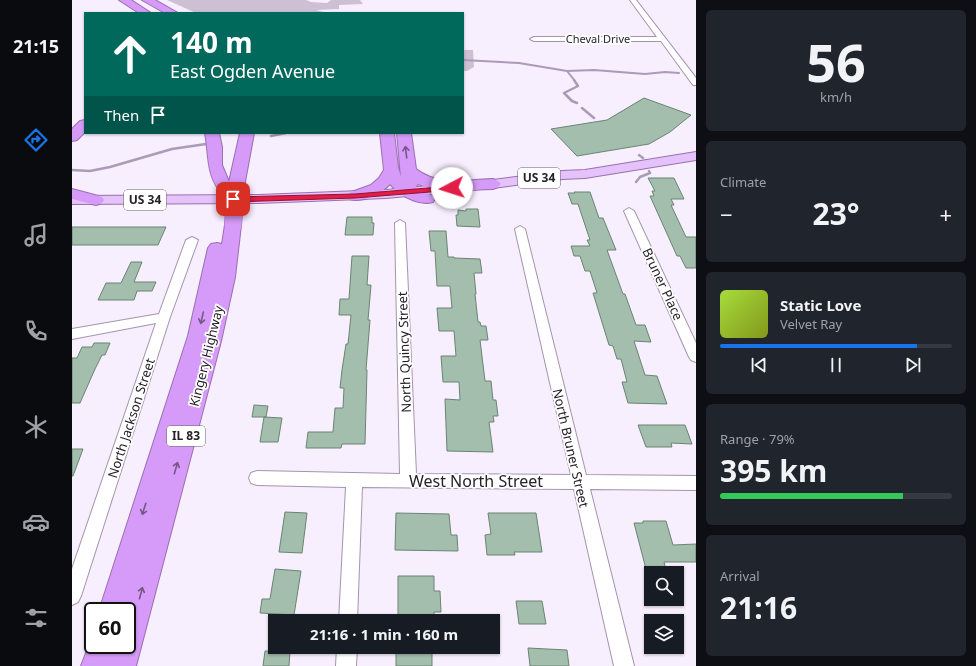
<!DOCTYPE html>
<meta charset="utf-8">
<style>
:root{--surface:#171b24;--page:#20242c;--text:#f1f3f6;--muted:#9ea1a6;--line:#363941;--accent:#1a73e8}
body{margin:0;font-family:"Noto Sans",sans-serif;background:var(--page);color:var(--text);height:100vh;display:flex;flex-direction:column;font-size:15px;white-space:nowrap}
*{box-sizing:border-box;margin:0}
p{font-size:13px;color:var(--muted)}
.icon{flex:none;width:22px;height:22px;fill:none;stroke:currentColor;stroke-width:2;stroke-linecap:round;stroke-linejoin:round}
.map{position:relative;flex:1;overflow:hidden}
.panel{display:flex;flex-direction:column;gap:10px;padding:10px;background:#0d0f14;width:280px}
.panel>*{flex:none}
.guide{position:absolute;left:12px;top:12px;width:380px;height:122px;border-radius:0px;box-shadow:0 1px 3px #0004;background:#00695c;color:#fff;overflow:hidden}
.controls{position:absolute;left:572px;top:566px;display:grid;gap:8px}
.controls a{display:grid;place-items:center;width:40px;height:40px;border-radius:0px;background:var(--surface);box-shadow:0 1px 3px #0004;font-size:20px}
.speed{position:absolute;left:12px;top:602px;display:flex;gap:8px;font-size:20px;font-weight:700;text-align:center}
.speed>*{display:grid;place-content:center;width:52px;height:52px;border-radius:50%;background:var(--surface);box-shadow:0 1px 3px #0004;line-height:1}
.speed .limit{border:2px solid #111;border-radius:6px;background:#fff;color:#111}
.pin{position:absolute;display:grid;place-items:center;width:34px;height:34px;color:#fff;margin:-17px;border-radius:8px;box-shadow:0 2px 6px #0006}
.me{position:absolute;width:44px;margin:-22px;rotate:265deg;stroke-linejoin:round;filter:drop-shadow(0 0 3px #0008)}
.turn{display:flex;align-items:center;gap:14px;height:84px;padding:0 20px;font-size:18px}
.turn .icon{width:52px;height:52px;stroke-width:2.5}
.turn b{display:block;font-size:28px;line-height:34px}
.then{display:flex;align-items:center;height:38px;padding:0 20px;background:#0003;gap:8px;font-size:15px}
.big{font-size:30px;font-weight:700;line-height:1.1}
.panel .card{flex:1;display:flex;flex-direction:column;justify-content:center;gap:6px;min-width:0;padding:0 14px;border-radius:6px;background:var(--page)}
.panel .dial{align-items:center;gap:0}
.dial b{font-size:52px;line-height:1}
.song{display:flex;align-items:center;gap:12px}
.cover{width:48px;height:48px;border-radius:6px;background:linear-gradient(135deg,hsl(80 70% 55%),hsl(70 70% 35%))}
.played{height:4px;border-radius:2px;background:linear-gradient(90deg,var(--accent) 85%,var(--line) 85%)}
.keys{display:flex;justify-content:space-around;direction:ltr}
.heat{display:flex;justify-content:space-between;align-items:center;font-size:22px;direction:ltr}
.charge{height:6px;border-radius:3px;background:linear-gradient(90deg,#34c759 79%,var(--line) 0)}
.trip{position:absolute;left:196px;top:614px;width:232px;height:40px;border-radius:0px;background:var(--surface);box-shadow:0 1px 3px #0004;font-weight:700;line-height:40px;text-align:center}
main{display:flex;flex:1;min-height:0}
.dock{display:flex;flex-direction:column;width:72px;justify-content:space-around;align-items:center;background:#090b0e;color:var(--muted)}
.dock .icon{width:28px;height:28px}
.dock .selected{color:var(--accent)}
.dock b{font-size:18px;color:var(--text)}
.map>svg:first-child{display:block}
.green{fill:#cdc0d5}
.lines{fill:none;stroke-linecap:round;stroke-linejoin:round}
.stream-far1{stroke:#ac9bb7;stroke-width:2}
.stream{stroke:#ac9bb7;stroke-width:2.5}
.building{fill:#a3beac;stroke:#6a8473}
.minor-casing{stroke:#a495ad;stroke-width:2}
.major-casing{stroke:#9970b0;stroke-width:2}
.highway-casing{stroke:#9970b0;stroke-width:2}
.minor{fill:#fff;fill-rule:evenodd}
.major{fill:#e6c2fb;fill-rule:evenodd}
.highway{fill:#d69af8;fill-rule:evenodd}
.highway-bridge-casing{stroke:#9970b0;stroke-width:18;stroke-linecap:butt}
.highway-bridge{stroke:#d69af8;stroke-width:17}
.oneway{stroke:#765787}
.route{fill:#e11d48;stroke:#92132f}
.labels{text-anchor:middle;stroke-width:3.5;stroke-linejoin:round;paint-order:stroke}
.far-street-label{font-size:11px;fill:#27212a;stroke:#fff}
.shield{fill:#fff;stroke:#68646a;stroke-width:1}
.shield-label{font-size:12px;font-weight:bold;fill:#27212a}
.street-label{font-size:13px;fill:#27212a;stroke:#fff}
.near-street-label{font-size:16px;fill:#27212a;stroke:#fff}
</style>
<main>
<nav class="dock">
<b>21:15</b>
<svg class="icon selected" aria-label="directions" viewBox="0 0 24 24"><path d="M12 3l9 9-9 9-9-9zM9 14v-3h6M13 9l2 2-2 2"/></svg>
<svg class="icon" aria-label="music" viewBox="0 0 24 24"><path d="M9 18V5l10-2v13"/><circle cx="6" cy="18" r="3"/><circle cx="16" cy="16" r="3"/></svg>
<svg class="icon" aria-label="phone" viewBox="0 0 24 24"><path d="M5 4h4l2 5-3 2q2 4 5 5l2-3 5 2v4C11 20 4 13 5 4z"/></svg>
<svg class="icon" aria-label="climate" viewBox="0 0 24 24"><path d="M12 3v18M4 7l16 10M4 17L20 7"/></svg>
<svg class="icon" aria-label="car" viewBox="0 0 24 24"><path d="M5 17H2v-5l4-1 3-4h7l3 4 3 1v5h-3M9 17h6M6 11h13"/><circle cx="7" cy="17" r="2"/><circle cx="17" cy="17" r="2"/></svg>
<svg class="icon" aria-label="filters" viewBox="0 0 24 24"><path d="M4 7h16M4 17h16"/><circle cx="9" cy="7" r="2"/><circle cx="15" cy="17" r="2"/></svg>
</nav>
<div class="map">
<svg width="624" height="666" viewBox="0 0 624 666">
<rect width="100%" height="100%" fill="#f7eefe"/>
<path class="green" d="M95 0H234L239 2 255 3 259 0H288L291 4 267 5V9L244 10 255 13H124Z
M393 50H401L402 67 395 71H391V51Z"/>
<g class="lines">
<path class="stream-far1" d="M391 60 447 63 495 71 522 70 573 74 593 72 607 73
M495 71 503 81"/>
<path class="stream" d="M502 80 506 86 492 93 500 101 505 103
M510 108 522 118
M199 136 214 133
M567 155 571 158
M0 170 18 171 38 167 100 149 134 144
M564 182 568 177 578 173 577 171"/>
</g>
<path class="building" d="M572 98 619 115 598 132 577 144 505 156 479 129 535 120Z
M576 178H602L612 199H599L602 205H599L614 237H624V268H614L608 256H605L578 196H582L580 191H583Z
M502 192H518L527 218H531L544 250H535L551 294H553L564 325H573L579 342 562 341 573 375 585 376 595 404 556 403 550 382H555L549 359H545L541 346 537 345 521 293H525L518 271H513L508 256H502L499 246H518L515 240H518L506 204H500L496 193H503Z
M394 209H406L408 227 385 226 384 215H386V210L394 211Z
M275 217H300V223H302L301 235H273Z
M0 227H94L86 245H0Z
M357 231H374L376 257H382V258L408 259 410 273H402L404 294H403L406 322H408L409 326H414L416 340H408L413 381H419L421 400H424L426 416H421L422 422H417L421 452 375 451 373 399 388 400 387 382H371L369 356H384L382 331H367L365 308H380L378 286H365L363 251H359Z
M280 256H297L295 285H299L296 320H298L294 370H295L293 444H270L269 448H234L236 432H261L263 408H271L272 388H268L270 370 274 344H276L279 315H267L268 299H277Z
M59 262H70L62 282H84L80 291H65L62 300H26L34 283H49Z
M22 343H38L33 355H30L23 369 8 403H0V358H5L10 347H20Z
M182 405 196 406 194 417H180Z
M192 417 210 418 206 442H188Z
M566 425H613L620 444 599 443 600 447H574Z
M0 449H11L1 476H0Z
M213 512 235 513 230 553 207 552Z
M324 513 377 514 379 535H385L386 551 323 550Z
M416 513H464L470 552H442L443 555H415L413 535 419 534Z
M571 521H594L601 545 624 544V562H592L595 573H575L562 523H571Z
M203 569 229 571 222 615 188 613 190 599H198Z
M326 576H362V591H368L369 612H362V621H326Z
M444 601H470L474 624H447Z
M324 648H360V666H324Z
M456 648 495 650 497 666H458Z
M193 651H218L217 666H191Z"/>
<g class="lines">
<defs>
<path id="minor" d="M558 0H564L624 78V85H621L589 41H462L458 39 462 37H585Z
M557 208 562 211 624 343V362L619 360 617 357 552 211Z
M328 220 333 223 344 474 499 475 443 229 448 226 453 229 514 475 624 476V490L518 489 562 666H542L502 489 290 487 285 621H267L274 487 185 485 179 483 177 478 179 473 185 471 328 474 323 223Z
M120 237 126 240 98 317 9 596 6 602 0 605V569L84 323 0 339V329L87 314 114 240Z
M265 647H285L284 666H264Z"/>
<path id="major" d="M624 152V160L513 178 490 179 421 188 314 198 187 203 0 204V196L187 195 314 190 421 180 490 171 513 170Z"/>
<path id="highway" d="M47 0H59L79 13H67Z
M70 0H83L106 13H93Z
M13 120V132L5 140 0 141V129L8 121Z
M133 133H147L150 147V165L157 182 168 133H182L172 187 169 190C162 192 154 192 147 190 134 172 137 153 133 133Z
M308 133H322L326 167 329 177 325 133H339L344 169C366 186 394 180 421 179L426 181 429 184 426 187 421 189C396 189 369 194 346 184L343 188 361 196 363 199 361 202C346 206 327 195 318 184 309 194 291 203 277 199L275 196 277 193 299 185 307 178 312 170Z
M0 189 30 197 32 200 30 203 24 205 0 199Z
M161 220 167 221 169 225 163 277 149 341 64 666H9L21 635V645H55V611H27L116 336 136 248 139 244 145 243 150 244 153 225 155 221Z"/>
</defs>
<use href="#minor" class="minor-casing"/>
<use href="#major" class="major-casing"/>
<use href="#highway" class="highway-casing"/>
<use href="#minor" class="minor"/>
<use href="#major" class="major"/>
<use href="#highway" class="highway"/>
<defs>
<path id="highway-bridge" d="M161 225 164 187"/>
</defs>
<use href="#highway-bridge" class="highway-bridge-casing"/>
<use href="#highway-bridge" class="highway-bridge"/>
</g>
<defs><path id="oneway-shaft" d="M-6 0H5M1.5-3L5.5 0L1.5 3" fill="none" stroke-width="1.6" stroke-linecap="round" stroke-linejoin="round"/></defs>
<g class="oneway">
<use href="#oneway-shaft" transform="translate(334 152) rotate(-97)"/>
<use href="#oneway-shaft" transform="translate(130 318) rotate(103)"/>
<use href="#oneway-shaft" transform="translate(104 468) rotate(-74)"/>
<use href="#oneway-shaft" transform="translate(72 509) rotate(108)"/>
<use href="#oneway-shaft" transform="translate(69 593) rotate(-75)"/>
</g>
<path class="route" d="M380 186 384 188 383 190 283 198 161 202 157 199 161 197 283 194Z"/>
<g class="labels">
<g class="far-street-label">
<text x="526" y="43">Cheval Drive</text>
</g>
<g class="shield">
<rect x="446" y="168" width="42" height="20" rx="3"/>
<rect x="52" y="190" width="42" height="20" rx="3"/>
<rect x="95" y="426" width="38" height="20" rx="3"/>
</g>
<g class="shield-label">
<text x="467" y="182">US 34</text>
<text x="73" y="204">US 34</text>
<text x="114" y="440">IL 83</text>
</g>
<g class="street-label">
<text transform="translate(591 284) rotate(65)" y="5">Bruner Place</text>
<text transform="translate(332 352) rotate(-92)" y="5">North Quincy Street</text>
<text transform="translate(134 356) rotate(-76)" y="5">Kingery Highway</text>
<text transform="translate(59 418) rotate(-72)" y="5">North Jackson Street</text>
<text transform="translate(499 448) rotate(77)" y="5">North Bruner Street</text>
</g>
<g class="near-street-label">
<text x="404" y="487">West North Street</text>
</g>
</g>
</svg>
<div class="controls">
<a><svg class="icon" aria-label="search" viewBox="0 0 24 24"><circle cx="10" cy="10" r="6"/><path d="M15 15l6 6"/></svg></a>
<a><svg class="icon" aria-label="layers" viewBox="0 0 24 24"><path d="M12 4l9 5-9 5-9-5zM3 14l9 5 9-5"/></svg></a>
</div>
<div class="speed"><div class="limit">60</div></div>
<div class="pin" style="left:161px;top:199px;background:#d93025"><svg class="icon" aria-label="arrive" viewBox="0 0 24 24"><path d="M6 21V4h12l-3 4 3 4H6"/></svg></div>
<svg class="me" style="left:380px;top:188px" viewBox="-20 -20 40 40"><circle r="19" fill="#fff"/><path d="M0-13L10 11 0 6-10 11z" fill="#e11d48"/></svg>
<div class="trip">21:16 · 1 min · 160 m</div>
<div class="guide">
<div class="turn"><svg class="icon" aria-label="ahead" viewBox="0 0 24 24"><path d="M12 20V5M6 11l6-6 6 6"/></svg><div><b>140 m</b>East Ogden Avenue</div></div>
<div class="then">Then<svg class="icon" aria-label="arrive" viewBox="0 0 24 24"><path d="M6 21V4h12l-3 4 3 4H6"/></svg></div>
</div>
</div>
<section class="panel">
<div class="card dial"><b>56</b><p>km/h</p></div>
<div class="card"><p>Climate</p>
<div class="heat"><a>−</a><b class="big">23°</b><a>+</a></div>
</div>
<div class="card">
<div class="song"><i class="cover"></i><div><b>Static Love</b><p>Velvet Ray</p></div></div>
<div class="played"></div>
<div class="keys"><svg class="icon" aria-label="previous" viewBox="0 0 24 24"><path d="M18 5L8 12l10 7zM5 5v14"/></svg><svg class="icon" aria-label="pause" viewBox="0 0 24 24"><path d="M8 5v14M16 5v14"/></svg><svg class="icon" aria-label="next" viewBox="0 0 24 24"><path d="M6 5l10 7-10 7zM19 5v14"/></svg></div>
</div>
<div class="card"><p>Range · 79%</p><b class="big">395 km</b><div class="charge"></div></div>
<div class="card"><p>Arrival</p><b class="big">21:16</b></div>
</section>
</main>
